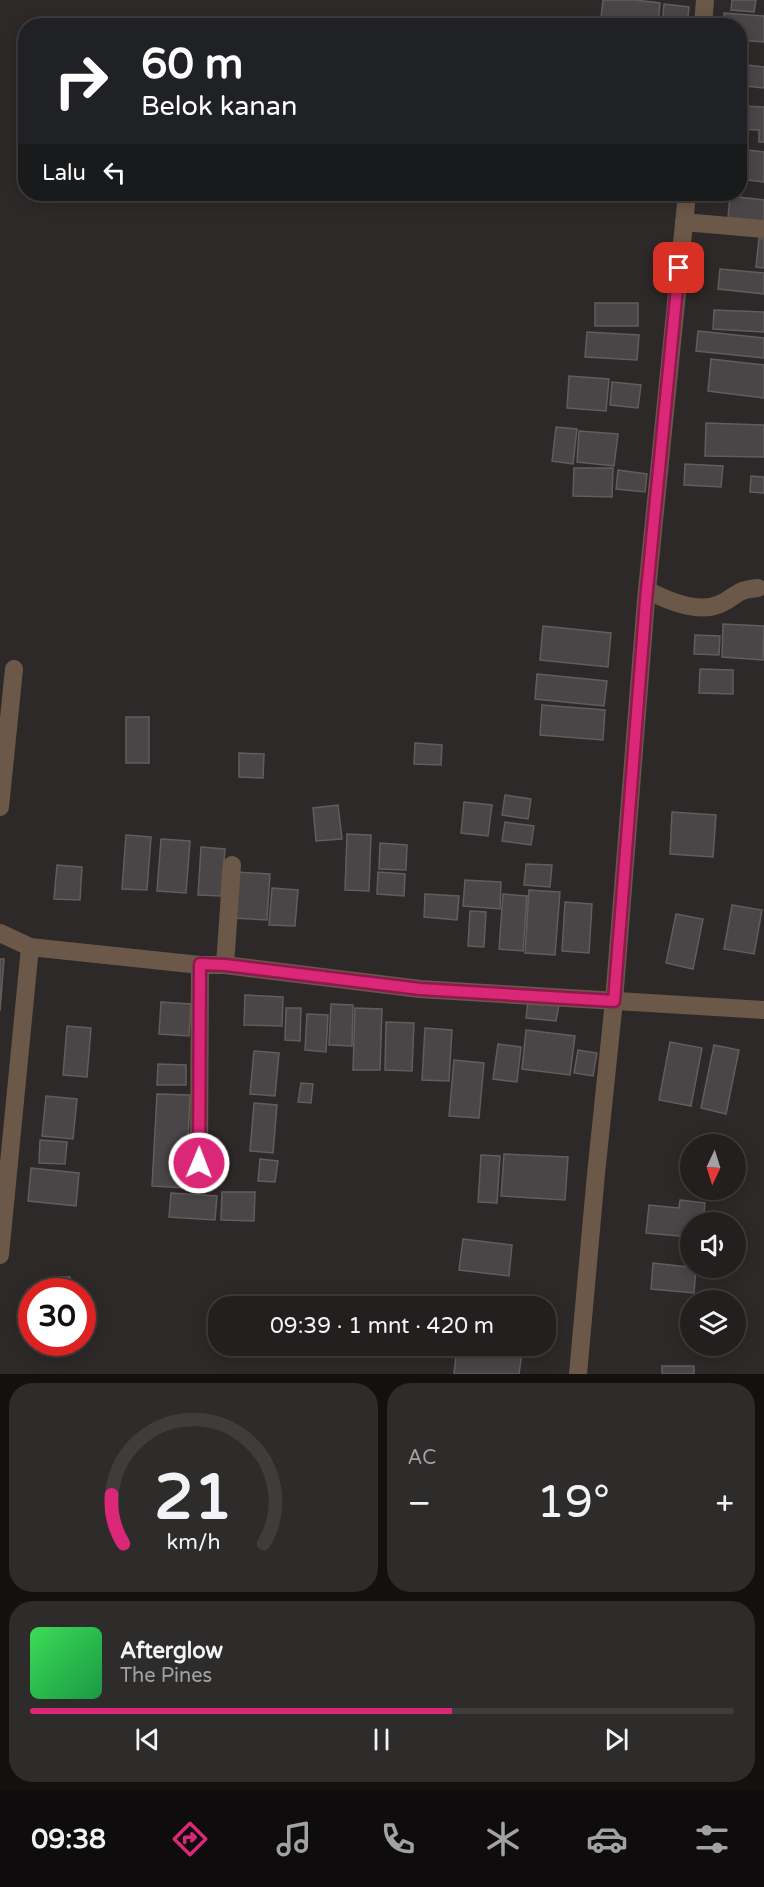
<!DOCTYPE html>
<html lang="id">
<meta charset="utf-8">
<style>
:root{--surface:#221f1e;--page:#2e2c2b;--text:#f1f3f6;--muted:#a2a2a4;--line:#3f3d3c;--accent:#db2777}
body{margin:0;font-family:"Varela Round",sans-serif;background:var(--page);color:var(--text);height:100vh;display:flex;flex-direction:column;font-size:22px;white-space:nowrap}
*{box-sizing:border-box;margin:0}
p{font-size:20px;color:var(--muted)}
.icon{flex:none;width:33px;height:33px;fill:none;stroke:currentColor;stroke-width:2;stroke-linecap:round;stroke-linejoin:round}
.map{position:relative;height:1374px;overflow:hidden}
.details{display:flex;flex-direction:column;gap:9px;padding:9px;background:#131110;flex:1}
.details>*{flex:none}
.top-card{position:absolute;left:18px;top:18px;width:729px;height:183px;border-radius:24px;box-shadow:0 3px 15px #0003,0 0 0 2px var(--line);background:#202124;color:#fff;overflow:hidden}
.needle{width:39px;rotate:184deg}
.fabs{position:absolute;left:680px;top:1134px;display:grid;gap:12px}
.fabs a{display:grid;place-items:center;width:66px;height:66px;border-radius:50%;background:var(--surface);box-shadow:0 3px 15px #0003,0 0 0 2px var(--line);font-size:30px}
.speed{position:absolute;left:18px;top:1278px;display:flex;gap:12px;font-size:30px;font-weight:700;text-align:center}
.speed>*{display:grid;place-content:center;width:78px;height:78px;border-radius:50%;background:var(--surface);box-shadow:0 3px 15px #0003,0 0 0 2px var(--line);line-height:1}
.speed .limit{border:9px solid #d22;background:#fff;color:#111}
.pin{position:absolute;display:grid;place-items:center;width:51px;height:51px;color:#fff;margin:-26px;border-radius:12px;box-shadow:0 3px 9px #0006}
.me{position:absolute;width:66px;margin:-33px;rotate:1deg;stroke-linejoin:round;filter:drop-shadow(0 0 4px #0008)}
.turn{display:flex;align-items:center;gap:21px;height:126px;padding:0 24px;font-size:27px}
.turn .icon{width:78px;height:78px;stroke-width:2.5}
.turn b{display:block;font-size:42px;line-height:51px}
.then{display:flex;align-items:center;height:57px;padding:0 24px;background:#0003;gap:12px;font-size:22px}
.big{font-size:45px;font-weight:600;line-height:1.1}
.details .tile{flex:1;display:flex;flex-direction:column;justify-content:center;gap:9px;min-width:0;padding:0 21px;border-radius:24px;background:var(--page)}
.details .dial{align-items:center;gap:0}
.dial svg{height:156px;overflow:visible;fill:none;stroke:var(--line);stroke-width:7;stroke-linecap:round;text-anchor:middle}
.dial text{fill:var(--text);stroke:none}
.song{display:flex;align-items:center;gap:18px}
.cover{width:72px;height:72px;border-radius:9px;background:linear-gradient(135deg,hsl(130 70% 55%),hsl(140 70% 35%))}
.played{height:6px;border-radius:3px;background:linear-gradient(90deg,var(--accent) 60%,var(--line) 60%)}
.keys{display:flex;justify-content:space-around;direction:ltr}
.heat{display:flex;justify-content:space-between;align-items:center;font-size:33px;direction:ltr}
.details .tiles{flex:1;display:grid;gap:9px;grid-template-columns:1fr 1fr}
.tile:last-child{grid-column:span 2}
.trip{position:absolute;left:208px;top:1296px;width:348px;height:60px;border-radius:24px;background:var(--surface);box-shadow:0 3px 15px #0003,0 0 0 2px var(--line);font-weight:600;line-height:60px;text-align:center}
.tabs{display:flex;height:96px;justify-content:space-around;align-items:center;background:#0e0c0c;color:var(--muted)}
.tabs .icon{width:42px;height:42px}
.tabs .on{color:var(--accent)}
.tabs b{font-size:27px;color:var(--text)}
.map>svg:first-child{display:block}
.building{fill:#4a4647;stroke:#615c5e;stroke-width:1.5}
.lines{fill:none;stroke-linecap:round;stroke-linejoin:round}
.minor{stroke:#6b5848;stroke-width:18}
.tertiary{stroke:#6b5848;stroke-width:18}
.route-casing{stroke:#8e194d;stroke-width:15}
.route{stroke:#db2777;stroke-width:10}
</style>
<div class="map">
<svg width="764" height="1374" viewBox="0 0 764 1374">
<rect width="100%" height="100%" fill="#2d2928"/>
<path class="building" d="M603 0H635L660 3 658 26H600Z
M732 0H756L754 12 731 10Z
M664 4 689 7 687 26H662Z
M724 13 764 16V42L740 40V26H723Z
M747 65 764 67V88L745 86Z
M741 106 764 107V142H759V130L740 129Z
M740 149 764 152V182L740 179Z
M730 196 764 200V222L728 218Z
M759 238 764 239V268L756 267Z
M720 269 764 273V294L718 289Z
M595 303H638V326H595Z
M714 310 764 312V332L713 329Z
M698 331 764 338V358L696 351Z
M587 332 639 335 637 360 585 357Z
M711 359 764 365V398L708 391Z
M569 376 609 379 606 411 567 408Z
M612 382 641 385 638 408 610 405Z
M706 423 764 425V457L705 456Z
M556 427 577 429 573 464 552 461Z
M579 431 618 434 614 466 577 462Z
M685 464 723 466 721 487 684 485Z
M574 468H613L612 497 573 496Z
M618 470 647 474 645 492 616 489Z
M751 476 764 477V493L750 492Z
M723 624 764 626 763 660 722 657Z
M543 626 611 633 608 667 540 660Z
M695 635 720 636 719 655 694 654Z
M700 669 733 670V694L699 693Z
M537 674 607 681 604 706 535 699Z
M542 705 605 710 603 740 540 735Z
M126 717H149V763H126Z
M415 743 442 745 441 765 414 764Z
M239 753 264 754 263 778 239 777Z
M505 795 531 799 528 819 502 815Z
M464 802 492 805 488 836 461 833Z
M338 805 342 839 316 841 313 808Z
M672 812 716 815 713 857 670 854Z
M505 822 534 826 531 845 502 841Z
M347 834 371 835 369 891 345 890Z
M126 835 151 837 147 890 122 889Z
M161 839 190 841 186 893 157 891Z
M380 843 407 845 406 870 379 869Z
M201 847 225 849 221 896 198 895Z
M526 864 552 865 550 887 524 885Z
M57 865 82 867 80 900 54 899Z
M236 872 270 874 267 920 232 918Z
M378 872 405 874 404 896 377 894Z
M465 880 501 882 500 909 463 906Z
M272 888 298 890 295 926 269 925Z
M529 890 560 892 555 955 525 953Z
M425 894 459 896 457 920 424 917Z
M503 894 527 896 523 951 499 949Z
M565 902 592 904 589 953 562 951Z
M732 905 762 910 754 954 724 949Z
M470 911 486 912 484 947 468 946Z
M676 914 703 919 693 969 666 963Z
M0 959H4L0 1011Z
M245 995 283 997 282 1026 244 1025Z
M528 1001 559 1005 556 1021 526 1018Z
M161 1002 191 1004 189 1036 159 1034Z
M331 1004 353 1005 352 1046 329 1045Z
M286 1008H301L300 1041 285 1040Z
M355 1008 382 1009 380 1070H353Z
M307 1014 328 1015 326 1052 305 1050Z
M386 1022 414 1023 412 1071 385 1070Z
M67 1026 91 1028 87 1077 63 1075Z
M425 1028 452 1030 449 1081 422 1080Z
M526 1030 575 1036 570 1075 522 1069Z
M670 1042 702 1048 691 1106 659 1100Z
M498 1044 521 1047 517 1082 493 1079Z
M714 1045 739 1050 726 1114 701 1108Z
M578 1050 597 1053 593 1076 574 1073Z
M254 1051 279 1053 275 1096 250 1094Z
M454 1060 484 1063 479 1118 449 1116Z
M158 1064 186 1065V1085H157Z
M301 1083 313 1084 311 1103 298 1102Z
M157 1094 190 1095 186 1188 152 1186Z
M46 1096 77 1099 73 1139 42 1136Z
M254 1103 277 1105 273 1153 250 1151Z
M40 1140 67 1142 65 1164 39 1163Z
M504 1154 568 1157 565 1200 501 1196Z
M481 1155 500 1156 497 1203 478 1202Z
M260 1159 278 1161 275 1182 258 1181Z
M31 1168 79 1173 76 1206 28 1201Z
M222 1192H255L254 1221 221 1220Z
M171 1193 217 1196 215 1220 169 1217Z
M680 1200 705 1203 703 1222H690V1237L646 1233 649 1205 679 1208Z
M463 1239 512 1245 509 1276 459 1270Z
M653 1263 696 1268 694 1293 651 1289Z
M59 1277H70V1292H59Z
M55 1288V1292H32V1312H29L28 1289Z
M457 1346H523L519 1374H454Z
M662 1366H694V1374H662Z"/>
<g class="lines">
<path class="minor" d="M684 222 764 229
M647 590C666 600 698 614 720 604 738 596 734 590 758 588
M0 807 14 669
M0 933 30 947 200 965H225L420 989 764 1010
M225 965 232 865
M199 1163 200 965
M0 1255 30 947"/>
<path class="tertiary" d="M703 26 705 0
M578 1374 596 1174 614 1001 646 600 687 194"/>
</g>
<g class="lines">
<defs>
<path id="route" d="M199 1163 200 964 225 965 420 989 614 1001 646 600 679 268"/>
</defs>
<use href="#route" class="route-casing"/>
<use href="#route" class="route"/>
</g>
</svg>
<div class="fabs">
<a><svg class="needle" viewBox="-14 -14 28 28"><path d="M0-13l5 13h-10z" fill="#e53935"/><path d="M0 13l5-13h-10z" fill="#a2a2a4"/></svg></a>
<a><svg class="icon" aria-label="sound" viewBox="0 0 24 24"><path d="M4 9h4l5-4v14l-5-4H4zM17 9q2 3 0 6"/></svg></a>
<a><svg class="icon" aria-label="layers" viewBox="0 0 24 24"><path d="M12 4l9 5-9 5-9-5zM3 14l9 5 9-5"/></svg></a>
</div>
<div class="speed"><div class="limit">30</div></div>
<div class="pin" style="left:679px;top:268px;background:#d93025"><svg class="icon" aria-label="arrive" viewBox="0 0 24 24"><path d="M6 21V4h12l-3 4 3 4H6"/></svg></div>
<svg class="me" style="left:199px;top:1163px" viewBox="-20 -20 40 40"><circle r="17" fill="#db2777" stroke="#fff" stroke-width="3"/><path d="M0-11L8 9 0 5-8 9z" fill="#fff"/></svg>
<div class="trip">09:39 · 1 mnt · 420 m</div>
<div class="top-card">
<div class="turn"><svg class="icon" aria-label="right" viewBox="0 0 24 24"><path d="M7 20v-9h11M14 6l5 5-5 5"/></svg><div><b>60 m</b>Belok kanan</div></div>
<div class="then">Lalu<svg class="icon" aria-label="left" viewBox="0 0 24 24"><path d="M17 20v-9H6M10 6l-5 5 5 5"/></svg></div>
</div>
</div>
<section class="details">
<div class="tiles">
<div class="tile dial"><svg viewBox="0 0 100 80">
<path d="M14 69A42 42 0 1 1 86 69"/>
<path d="M14 69A42 42 0 0 1 8 44" stroke="#db2777"/>
<text x="50" y="56" font-size="32" font-weight="700">21</text>
<text x="50" y="72" font-size="11">km/h</text>
</svg></div>
<div class="tile"><p>AC</p>
<div class="heat"><a>−</a><b class="big">19°</b><a>+</a></div>
</div>
<div class="tile">
<div class="song"><i class="cover"></i><div><b>Afterglow</b><p>The Pines</p></div></div>
<div class="played"></div>
<div class="keys"><svg class="icon" aria-label="previous" viewBox="0 0 24 24"><path d="M18 5L8 12l10 7zM5 5v14"/></svg><svg class="icon" aria-label="pause" viewBox="0 0 24 24"><path d="M8 5v14M16 5v14"/></svg><svg class="icon" aria-label="next" viewBox="0 0 24 24"><path d="M6 5l10 7-10 7zM19 5v14"/></svg></div>
</div>
</div>
</section>
<nav class="tabs">
<b>09:38</b>
<svg class="icon on" aria-label="directions" viewBox="0 0 24 24"><path d="M12 3l9 9-9 9-9-9zM9 14v-3h6M13 9l2 2-2 2"/></svg>
<svg class="icon" aria-label="music" viewBox="0 0 24 24"><path d="M9 18V5l10-2v13"/><circle cx="6" cy="18" r="3"/><circle cx="16" cy="16" r="3"/></svg>
<svg class="icon" aria-label="phone" viewBox="0 0 24 24"><path d="M5 4h4l2 5-3 2q2 4 5 5l2-3 5 2v4C11 20 4 13 5 4z"/></svg>
<svg class="icon" aria-label="climate" viewBox="0 0 24 24"><path d="M12 3v18M4 7l16 10M4 17L20 7"/></svg>
<svg class="icon" aria-label="car" viewBox="0 0 24 24"><path d="M5 17H2v-5l4-1 3-4h7l3 4 3 1v5h-3M9 17h6M6 11h13"/><circle cx="7" cy="17" r="2"/><circle cx="17" cy="17" r="2"/></svg>
<svg class="icon" aria-label="filters" viewBox="0 0 24 24"><path d="M4 7h16M4 17h16"/><circle cx="9" cy="7" r="2"/><circle cx="15" cy="17" r="2"/></svg>
</nav>
